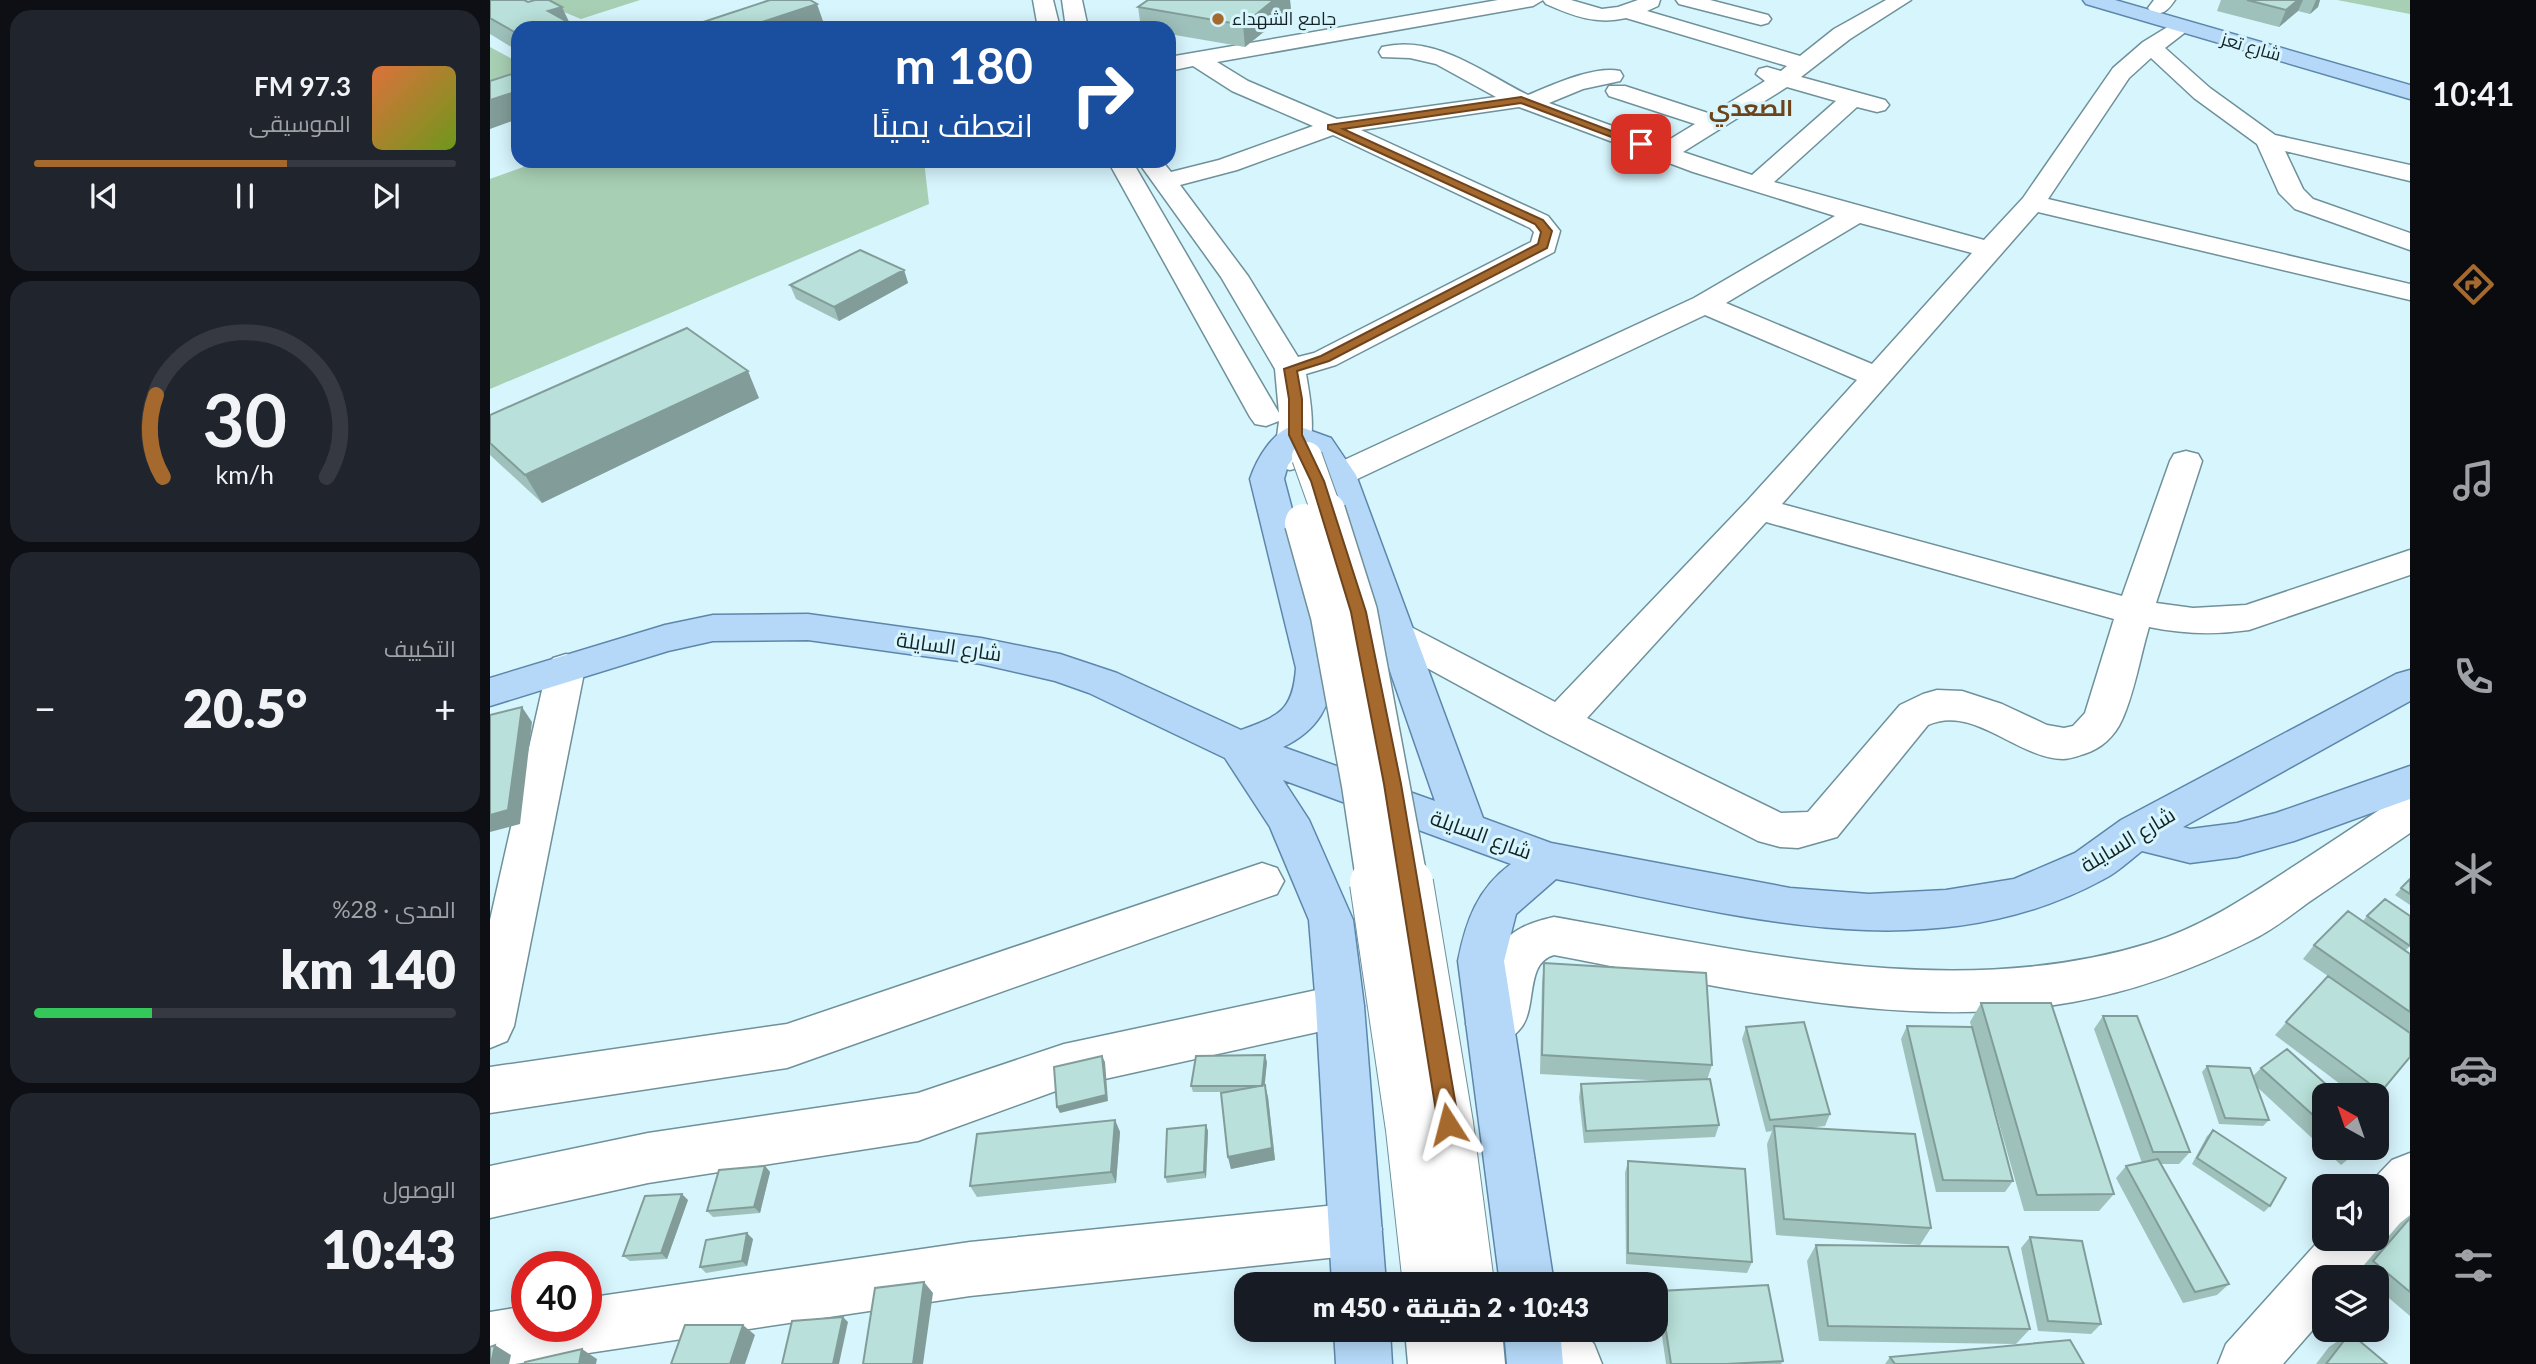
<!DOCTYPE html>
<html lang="ar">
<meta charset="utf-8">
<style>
:root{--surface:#171b24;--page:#20242c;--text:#f1f3f6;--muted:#9ea1a6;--line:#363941;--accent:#a6692d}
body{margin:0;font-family:Lato,Cairo,sans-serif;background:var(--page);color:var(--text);direction:rtl;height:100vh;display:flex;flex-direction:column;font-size:26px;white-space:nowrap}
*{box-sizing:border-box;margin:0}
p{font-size:23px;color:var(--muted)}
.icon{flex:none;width:38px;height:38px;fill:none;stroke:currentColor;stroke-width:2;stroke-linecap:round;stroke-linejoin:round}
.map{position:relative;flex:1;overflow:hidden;direction:ltr}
.drawer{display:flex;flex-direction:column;gap:10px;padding:10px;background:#0d0f14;width:490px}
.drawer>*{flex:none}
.top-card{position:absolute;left:21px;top:21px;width:665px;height:147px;border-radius:21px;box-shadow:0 4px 18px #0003;direction:rtl;background:#1a4fa0;color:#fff;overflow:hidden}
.needle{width:46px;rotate:320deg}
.controls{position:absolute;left:1822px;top:1083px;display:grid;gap:14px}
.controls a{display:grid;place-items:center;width:77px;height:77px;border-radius:14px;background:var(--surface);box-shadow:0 4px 18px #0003;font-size:35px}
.speed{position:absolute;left:21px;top:1251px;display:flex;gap:14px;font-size:35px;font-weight:700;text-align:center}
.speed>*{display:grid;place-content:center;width:91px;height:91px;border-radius:50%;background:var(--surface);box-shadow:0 4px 18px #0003;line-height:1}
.speed .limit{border:10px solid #d22;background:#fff;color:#111}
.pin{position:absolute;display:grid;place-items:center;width:60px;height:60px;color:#fff;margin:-30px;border-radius:14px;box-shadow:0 4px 10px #0006}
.me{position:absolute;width:77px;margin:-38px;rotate:351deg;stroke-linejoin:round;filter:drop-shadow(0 0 5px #0008)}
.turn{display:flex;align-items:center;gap:24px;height:147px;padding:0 28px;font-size:32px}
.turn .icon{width:91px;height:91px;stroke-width:2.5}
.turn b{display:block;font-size:49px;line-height:60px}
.big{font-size:52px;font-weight:800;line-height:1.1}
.drawer .card{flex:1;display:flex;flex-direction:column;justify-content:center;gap:10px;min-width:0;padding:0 24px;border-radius:21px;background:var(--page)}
.drawer .dial{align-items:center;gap:0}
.dial svg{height:182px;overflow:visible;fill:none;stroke:var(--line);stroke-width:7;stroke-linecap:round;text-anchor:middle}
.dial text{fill:var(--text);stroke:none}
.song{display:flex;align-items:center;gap:21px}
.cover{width:84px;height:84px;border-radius:10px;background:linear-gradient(135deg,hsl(20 70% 55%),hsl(80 70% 35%))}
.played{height:7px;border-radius:4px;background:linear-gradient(90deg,var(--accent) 60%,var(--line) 60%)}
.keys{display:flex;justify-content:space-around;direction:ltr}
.heat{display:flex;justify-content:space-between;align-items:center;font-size:38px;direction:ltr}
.charge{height:10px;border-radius:5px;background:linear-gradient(90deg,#34c759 28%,var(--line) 0)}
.trip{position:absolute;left:744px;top:1272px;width:434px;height:70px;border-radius:21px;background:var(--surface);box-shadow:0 4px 18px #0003;font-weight:800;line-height:70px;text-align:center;direction:rtl}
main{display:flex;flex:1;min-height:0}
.tab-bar{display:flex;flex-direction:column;width:126px;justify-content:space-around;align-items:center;background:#090b0e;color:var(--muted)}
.tab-bar .icon{width:49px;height:49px}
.tab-bar .selected{color:var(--accent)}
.tab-bar b{font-size:32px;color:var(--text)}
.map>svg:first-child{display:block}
.green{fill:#a7cfb3}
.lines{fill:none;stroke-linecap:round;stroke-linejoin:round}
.minor-casing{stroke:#6e919a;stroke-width:3}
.major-casing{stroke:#5c87ab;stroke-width:3}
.minor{fill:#fff;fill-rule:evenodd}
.major{fill:#b5d8f8;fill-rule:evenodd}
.minor-bridge-far2-casing{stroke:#6e919a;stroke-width:32;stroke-linecap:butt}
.minor-bridge-far1-casing{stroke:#6e919a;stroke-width:41;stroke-linecap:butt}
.minor-bridge-casing{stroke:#6e919a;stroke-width:52;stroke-linecap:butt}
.minor-bridge-far2{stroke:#fff;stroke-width:30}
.minor-bridge-far1{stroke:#fff;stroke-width:38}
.minor-bridge{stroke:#fff;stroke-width:50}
.wall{fill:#9fc1bb}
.shaded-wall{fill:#829d99}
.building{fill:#b9e0da;stroke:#829d99;stroke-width:2}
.route{fill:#a6692d;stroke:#6c441d;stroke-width:2}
.poi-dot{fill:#a6692d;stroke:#d7f5fd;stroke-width:2.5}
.labels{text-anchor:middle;stroke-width:6;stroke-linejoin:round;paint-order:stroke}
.far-poi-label{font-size:18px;fill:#142226;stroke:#d7f5fd;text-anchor:start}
.far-street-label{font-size:18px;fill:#142226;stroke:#d7f5fd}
.street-label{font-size:21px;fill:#142226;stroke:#d7f5fd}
.far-district-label{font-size:23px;font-weight:bold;fill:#6d431a;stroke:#d7f5fd}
</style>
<main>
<nav class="tab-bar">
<b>10:41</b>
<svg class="icon selected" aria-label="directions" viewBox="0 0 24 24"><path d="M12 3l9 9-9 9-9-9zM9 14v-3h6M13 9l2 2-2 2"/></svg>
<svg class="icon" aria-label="music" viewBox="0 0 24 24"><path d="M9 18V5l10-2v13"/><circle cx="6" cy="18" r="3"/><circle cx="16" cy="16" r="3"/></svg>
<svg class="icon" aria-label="phone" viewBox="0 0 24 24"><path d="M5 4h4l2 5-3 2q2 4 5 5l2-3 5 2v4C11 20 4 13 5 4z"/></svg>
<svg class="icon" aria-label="climate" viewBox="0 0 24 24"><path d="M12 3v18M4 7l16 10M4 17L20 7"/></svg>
<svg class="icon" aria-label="car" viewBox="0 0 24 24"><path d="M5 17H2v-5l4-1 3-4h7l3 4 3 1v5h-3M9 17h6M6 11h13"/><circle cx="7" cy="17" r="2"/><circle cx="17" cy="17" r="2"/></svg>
<svg class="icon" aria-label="filters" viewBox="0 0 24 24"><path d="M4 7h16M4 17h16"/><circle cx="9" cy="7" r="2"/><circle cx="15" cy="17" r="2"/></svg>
</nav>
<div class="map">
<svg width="1920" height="1364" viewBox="0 0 1920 1364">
<rect width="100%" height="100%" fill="#d7f5fd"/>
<path class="green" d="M58 0H150L91 19 59 6Z
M1847 0H1920V14Z
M0 47 28 62V86L0 96Z
M50 161H434L439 204 0 389V179Z"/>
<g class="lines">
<defs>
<path id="minor" d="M543 0H563L570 28H548Z
M572 0H592L598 28H576Z
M1008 0H1081L1112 9 1128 7 1148 0H1170L1168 6 1157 11 1310 56 1344 29 1396 0H1421L1360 39 1311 77 1395 100 1399 105 1395 110 1387 112 1367 107 1284 182 1494 240 1533 198 1623 68 1653 42 1684 23H1698L1702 27 1675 48 1720 88 1785 135 1920 165V181L1795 151 1813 189 1823 199 1920 233V250L1805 209 1789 193 1767 144 1704 98 1661 58 1639 78 1558 199 1920 284V300L1548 212 1292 504 1632 596 1680 461 1684 454 1696 451 1708 454 1712 461 1666 603 1703 608 1756 605 1920 550V575L1759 630C1725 635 1693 634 1659 627 1650 657 1645 691 1632 720 1625 736 1611 749 1594 754 1588 756 1580 759 1573 759 1527 758 1483 704 1438 725L1347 837 1308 848 1290 847 1268 841 1056 733 893 644 887 635 893 626 906 622 919 626 1065 702 1257 501 1367 380 1215 315 861 482 849 485 837 482 832 475 837 468 1204 298 1345 216 1203 172 1029 107 871 130 1058 216 1070 231 1064 252 846 365 816 374C821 402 828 442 812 467L800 470 788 467 784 460 789 421 776 426 765 424 760 417 618 161H642L789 413 785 369 731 277 649 163 672 161 681 172 729 160 823 126 742 91 703 66 679 71V57ZM1053 0 1056 4C1083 16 1107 25 1136 18L1297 66 1291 71 1277 67 1269 69 1266 74 1275 81 1221 114 1135 86H1119L1116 91 1119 96 1205 124 1172 144 1059 103 1093 89 1130 81 1133 76 1130 71C1105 65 1062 85 1038 95 993 73 946 34 892 47L889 52 892 57 920 58 946 64 1006 97 847 119 758 81 727 62 1043 6ZM1297 87 1346 101 1262 175 1193 152ZM843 135 1040 228 1044 232 1041 242 824 353 808 357 758 276 690 185 747 170ZM1370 223 1482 253 1382 364 1236 303ZM1276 522 1624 619 1595 713 1583 726 1574 728 1557 725 1512 704 1472 691 1447 690 1433 694 1410 705 1318 812 1291 813 1097 718Z
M1186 0H1220L1278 15 1281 19 1278 23 1271 25 1189 4Z
M1664 0H1685C1678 10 1673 16 1661 12L1658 8Z
M76 654 89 658 95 668 24 1026 17 1041 0 1048V920L57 668 63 658Z
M1920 794V833C1887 856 1853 879 1819 902 1801 915 1783 930 1762 940 1706 968 1646 991 1583 1002 1414 1033 1230 986 1064 955 1034 963 1048 1009 1030 1029 1023 1038 1010 1042 1000 1045L983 1039 976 1024 983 1009 995 1001C1006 948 1007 930 1064 917 1257 951 1466 1003 1660 943 1709 928 1752 900 1795 872 1832 848 1869 824 1905 799Z
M772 863 787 868 794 881 787 894 297 1068 0 1113V1067L297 1024Z
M850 985 867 991 874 1006 867 1021 850 1027 574 1088 428 1141 158 1183 0 1218V1166L158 1133 428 1093 574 1044Z
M1920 1153V1217L1905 1235 1892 1240 1885 1258 1868 1278H1834V1317L1793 1364H1728L1736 1344 1834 1235V1239H1886V1186H1877L1902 1160Z
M866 1203 885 1210 892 1229 885 1248 866 1255 480 1296 25 1364H0V1312L37 1306V1326H96V1298L480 1242Z
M915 1330H1012L1015 1364H918Z
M1026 1330H1091L1104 1344 1112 1364H1047L1034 1350Z"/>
<path id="major" d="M1593 0H1625L1920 85V99L1596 4Z
M805 425 841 438 866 475 993 818 1061 843 1300 888 1379 894 1456 890 1524 879 1585 853 1631 820 1906 674 1920 670V701L1693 827 1700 829 1747 823 1786 813 1920 766V799L1804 841 1747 857 1700 863 1652 851C1640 860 1628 872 1614 879 1441 974 1246 915 1066 879L1026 914 1014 961 1064 1284H1010L968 961C976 921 987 889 1021 864L793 780 819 820 863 920 874 1006 896 1284H842L826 1006 819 920 780 827 735 758 599 693 565 681 491 664 318 640 223 641 178 651 0 706V678L175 625 223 615 318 614 491 638 570 654 627 673 751 730C789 716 803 711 806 668L760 479C767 458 783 431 805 425ZM811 449 818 452 832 475 945 801 793 747C827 731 842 706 844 668L794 479 798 465Z
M844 1330H900L902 1364H846Z
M1014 1330H1070L1073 1364H1017Z"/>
</defs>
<use href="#minor" class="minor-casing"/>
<use href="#major" class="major-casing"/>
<use href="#minor" class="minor"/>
<use href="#major" class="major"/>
<defs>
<path id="minor-bridge-far2" d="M817 457 837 513"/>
<path id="minor-bridge-far1" d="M836 511 868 612 919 885
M814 523 840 616 871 785 886 885"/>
<path id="minor-bridge" d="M885 883 921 1129 938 1284
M918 883 958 1124 979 1284"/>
</defs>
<use href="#minor-bridge-far2" class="minor-bridge-far2-casing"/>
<use href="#minor-bridge-far1" class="minor-bridge-far1-casing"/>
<use href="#minor-bridge" class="minor-bridge-casing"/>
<use href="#minor-bridge-far2" class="minor-bridge-far2"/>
<use href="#minor-bridge-far1" class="minor-bridge-far1"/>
<use href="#minor-bridge" class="minor-bridge"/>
</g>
<path class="wall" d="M0 0 79 23 28 28V51L0 34Z
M658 0H800L801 10 755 47 679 34V28H651L648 7Z
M1731 0H1830L1828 7 1820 14 1808 11 1789 27 1727 11Z
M414 270 418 283 349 321 306 299 300 285Z
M269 398 52 503 0 455V415Z
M1920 879V905L1905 895Z
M1877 916 1920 946 1915 951 1920 954V1057L1886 1096H1866L1785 1035 1838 976 1813 959 1824 945 1873 921Z
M1054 963 1222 1065 1217 1080 1229 1125 1225 1137 1094 1143 1089 1097 1091 1084 1175 1081 1050 1074 1052 983Z
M1491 1003 1624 1194 1609 1211H1534L1480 1022Z
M1613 1016 1700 1152 1689 1164H1671L1739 1284 1727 1295 1693 1303 1626 1178 1636 1166 1652 1163 1604 1029Z
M1417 1026 1523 1181 1515 1192H1446L1411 1039Z
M1256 1027 1340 1114 1335 1126 1319 1128 1441 1228 1430 1245 1286 1235 1277 1144 1282 1131 1276 1132 1252 1039Z
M777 1062 774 1085 778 1097 785 1160 741 1169 738 1157 734 1092H703L701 1086Z
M1717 1066 1763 1076 1771 1068 1834 1096V1148H1872L1851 1165 1767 1087 1779 1120 1773 1126 1729 1124 1712 1072Z
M625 1120 630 1132 626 1183 487 1197 480 1186Z
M716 1125 718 1131 716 1178 677 1183 675 1177Z
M1723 1130 1780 1206 1774 1212 1702 1164 1717 1136Z
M1138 1161 1262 1262 1257 1273 1136 1264 1135 1173Z
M275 1166 280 1172 270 1213 223 1217 217 1211Z
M198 1200 177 1259 140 1261 133 1256Z
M1920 1215V1316L1886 1287V1278H1875L1868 1272 1910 1223Z
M1540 1237 1611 1324 1601 1334 1548 1331 1531 1248Z
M263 1239 257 1266 216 1273 210 1267Z
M1326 1245 1540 1329 1526 1344 1329 1341 1317 1261Z
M1170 1291 1293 1361 1291 1364H1176L1167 1301Z
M1860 1333 1897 1364H1826L1839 1347Z
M1400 1357 1594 1364H1395Z"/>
<path class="shaded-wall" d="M784 0H800L801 10 755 47 753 25Z
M1808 0H1813L1808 11 1789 27 1796 10Z
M1826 0H1830L1828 7 1820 14Z
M327 4 333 21 312 28H254Z
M72 7 82 28 58 11Z
M28 91V119L0 129V100Z
M414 270 418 283 349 321 344 307Z
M258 371 269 398 52 503 35 475Z
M32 707 42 722 30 824 0 832V815Z
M775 1055 777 1062 774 1092 772 1086Z
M612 1056 615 1062 618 1101 570 1113 567 1107Z
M775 1085 778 1097 785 1160 741 1169 738 1157Z
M625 1120 630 1132 626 1183 621 1172Z
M716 1125 718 1131 716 1178 714 1172Z
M275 1166 280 1172 270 1213 264 1207Z
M192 1194 198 1200 177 1259 171 1253Z
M257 1233 263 1239 257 1266 252 1261Z
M434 1282 443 1293 433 1364H423Z
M353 1317 358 1322 349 1364H343Z
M253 1325 265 1335 255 1364H240Z
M5 1345 21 1355 19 1364H1Z
M92 1349 107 1359 106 1364H89Z"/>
<path class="building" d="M0 0H34L38 2 45 0H59L72 7 58 11 89 28H28V34L0 18Z
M280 0H320L327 4 254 28H195Z
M658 0H784L753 25 648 7Z
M1757 0H1808L1796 10Z
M28 72V91L0 100V81Z
M370 250 414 270 344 307 300 285Z
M197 328 258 371 35 475 0 443V415Z
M32 707 18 810 0 815V715Z
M1920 879V894L1911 888Z
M1895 899 1920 916V946L1877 916Z
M1858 911 1920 954V1012L1824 945Z
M1054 963 1216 973 1222 1065 1052 1055Z
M1838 976 1920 1033V1057L1891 1092 1796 1022Z
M1491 1003H1561L1624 1194 1547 1195Z
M1613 1016H1647L1700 1152H1663Z
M1314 1022 1340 1114 1280 1120 1256 1027Z
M1417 1026 1482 1027 1523 1181 1453 1180Z
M1797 1049 1849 1096H1834V1125L1771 1068Z
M775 1055 772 1086H701L706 1056Z
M612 1056 616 1095 567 1107 564 1067Z
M1717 1066 1760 1068 1779 1120 1735 1118Z
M1220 1079 1229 1125 1096 1131 1091 1084Z
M775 1085 782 1148 738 1157 731 1093Z
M625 1120 621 1172 480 1186 487 1134Z
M716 1125 714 1172 675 1177 677 1129Z
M1284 1126 1425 1134 1441 1228 1294 1219Z
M1723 1130 1796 1178 1780 1206 1707 1158Z
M1858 1148H1871L1864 1153Z
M1668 1159 1739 1284 1705 1292 1636 1166Z
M1138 1161 1255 1169 1262 1262 1138 1253Z
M275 1166 264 1207 217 1211 229 1170Z
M192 1194 171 1253 133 1256 155 1196Z
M1920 1218V1292L1883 1261Z
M257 1233 252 1261 210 1267 216 1240Z
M1540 1237 1592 1241 1611 1324 1558 1321Z
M1326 1245 1518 1247 1540 1329 1338 1326Z
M434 1282 423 1364H373L385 1288Z
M1278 1285 1293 1361 1236 1364H1181L1170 1291Z
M353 1317 343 1364H292L302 1321Z
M195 1325H253L240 1364H181Z
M1860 1333 1897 1364H1836Z
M1580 1340 1594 1364H1405L1400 1357Z
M5 1345 1 1364H0V1347Z
M92 1349 89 1364H35V1362Z"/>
<path class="route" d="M1031 97 1156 144 1148 147 1031 103 853 129 1053 220 1062 231 1057 248 839 361 807 371 812 399V435L834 481 876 612 911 784 969 1124 966 1131 958 1134 951 1131 948 1124 894 784 861 612 821 481 799 435V399L794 369 831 356 1048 244 1051 232 1045 224 838 129V125Z"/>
<circle class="poi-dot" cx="728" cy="19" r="7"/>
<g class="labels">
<g class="far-poi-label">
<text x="742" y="25">جامع الشهداء</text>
</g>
<g class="far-street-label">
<text transform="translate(1761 47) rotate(16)" y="6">شارع تعز</text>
</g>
<g class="street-label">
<text transform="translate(459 647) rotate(8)" y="7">شارع السايلة</text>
<text transform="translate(991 835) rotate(20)" y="7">شارع السايلة</text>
<text transform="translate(1638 840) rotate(-31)" y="7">شارع السايلة</text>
</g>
<g class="far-district-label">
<text x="1261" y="116">الصعدي</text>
</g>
</g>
</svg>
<div class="controls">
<a><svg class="needle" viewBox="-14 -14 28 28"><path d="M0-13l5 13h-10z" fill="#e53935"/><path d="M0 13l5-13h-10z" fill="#9ea1a6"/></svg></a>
<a><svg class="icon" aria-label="sound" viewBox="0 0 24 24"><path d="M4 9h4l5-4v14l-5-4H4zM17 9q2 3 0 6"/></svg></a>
<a><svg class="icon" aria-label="layers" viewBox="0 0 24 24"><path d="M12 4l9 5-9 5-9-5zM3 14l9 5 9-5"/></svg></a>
</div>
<div class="speed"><div class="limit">40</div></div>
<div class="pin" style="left:1151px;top:144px;background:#d93025"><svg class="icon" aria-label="arrive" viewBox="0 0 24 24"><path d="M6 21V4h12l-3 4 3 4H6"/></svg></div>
<svg class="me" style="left:958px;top:1124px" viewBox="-20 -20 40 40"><path d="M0-17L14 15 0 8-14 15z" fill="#a6692d" stroke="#fff" stroke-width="4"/></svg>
<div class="trip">10:43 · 2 دقيقة · 450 m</div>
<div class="top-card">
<div class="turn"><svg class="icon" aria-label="right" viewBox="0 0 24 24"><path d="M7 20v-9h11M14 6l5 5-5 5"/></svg><div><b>180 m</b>انعطف يمينًا</div></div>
</div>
</div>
<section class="drawer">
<div class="card">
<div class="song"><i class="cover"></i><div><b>97.3 FM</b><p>الموسيقى</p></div></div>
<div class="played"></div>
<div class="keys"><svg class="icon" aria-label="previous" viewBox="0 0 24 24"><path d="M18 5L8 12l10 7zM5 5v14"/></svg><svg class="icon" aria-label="pause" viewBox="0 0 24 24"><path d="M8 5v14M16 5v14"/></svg><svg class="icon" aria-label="next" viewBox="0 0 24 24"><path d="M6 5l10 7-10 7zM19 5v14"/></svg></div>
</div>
<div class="card dial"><svg viewBox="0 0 100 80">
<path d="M14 69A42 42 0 1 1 86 69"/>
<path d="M14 69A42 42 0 0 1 11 33" stroke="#a6692d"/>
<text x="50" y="56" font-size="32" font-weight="700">30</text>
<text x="50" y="72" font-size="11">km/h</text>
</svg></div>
<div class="card"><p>التكييف</p>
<div class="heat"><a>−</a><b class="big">20.5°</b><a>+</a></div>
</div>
<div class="card"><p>المدى · 28%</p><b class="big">140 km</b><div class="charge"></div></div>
<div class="card"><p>الوصول</p><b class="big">10:43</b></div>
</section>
</main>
